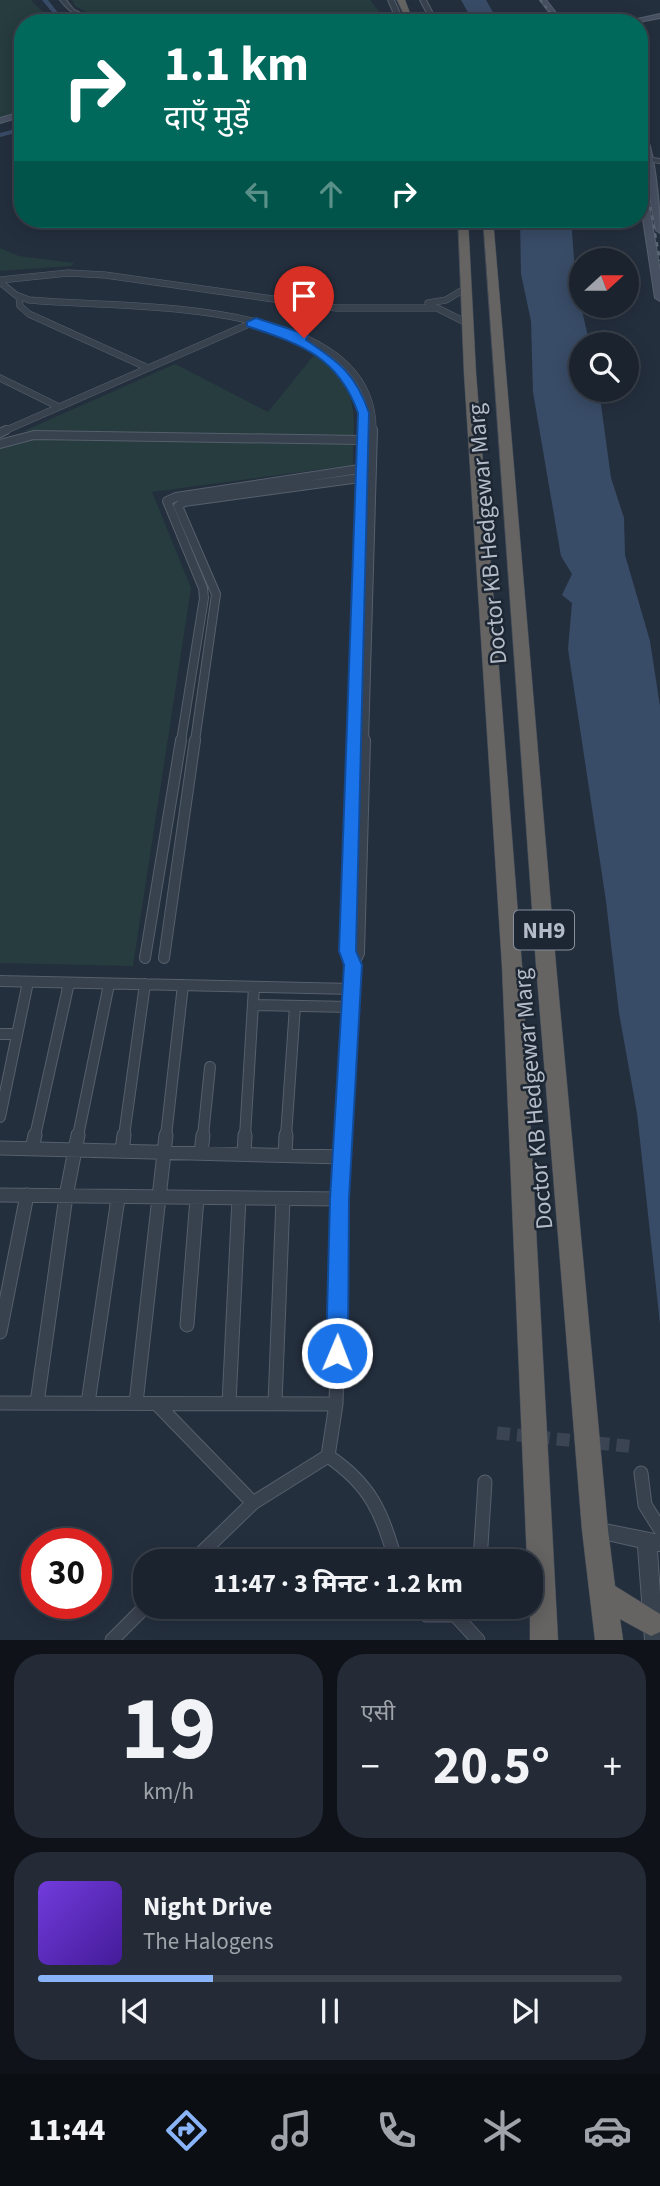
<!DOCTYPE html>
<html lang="hi">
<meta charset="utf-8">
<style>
:root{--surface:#1b232e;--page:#242b36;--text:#f1f3f6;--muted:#a0a4aa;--line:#39404a;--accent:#8ab4f8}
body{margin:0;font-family:"Source Sans 3","Noto Sans Devanagari",sans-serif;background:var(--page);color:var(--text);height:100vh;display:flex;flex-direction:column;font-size:26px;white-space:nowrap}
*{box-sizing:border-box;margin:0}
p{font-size:23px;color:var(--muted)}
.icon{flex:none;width:38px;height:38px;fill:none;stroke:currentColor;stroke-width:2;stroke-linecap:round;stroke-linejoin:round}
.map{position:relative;height:1640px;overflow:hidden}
.details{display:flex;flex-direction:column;gap:14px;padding:14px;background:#0f1319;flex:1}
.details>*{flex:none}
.banner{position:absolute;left:14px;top:14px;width:634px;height:214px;border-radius:28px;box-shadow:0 4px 18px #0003,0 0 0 2px var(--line);background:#00695c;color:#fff;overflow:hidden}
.needle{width:46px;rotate:69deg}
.tools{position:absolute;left:569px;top:248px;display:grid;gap:14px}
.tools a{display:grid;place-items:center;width:70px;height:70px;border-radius:50%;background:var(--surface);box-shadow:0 4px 18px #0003,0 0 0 2px var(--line);font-size:35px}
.speed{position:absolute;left:21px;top:1528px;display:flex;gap:14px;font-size:35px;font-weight:700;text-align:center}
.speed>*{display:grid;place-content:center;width:91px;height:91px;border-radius:50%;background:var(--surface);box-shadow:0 4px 18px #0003,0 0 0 2px var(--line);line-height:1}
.speed .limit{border:10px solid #d22;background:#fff;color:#111}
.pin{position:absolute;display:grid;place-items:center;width:60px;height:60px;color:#fff;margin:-72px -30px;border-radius:50% 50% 50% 0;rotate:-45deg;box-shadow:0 0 7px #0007}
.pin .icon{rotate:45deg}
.me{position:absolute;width:77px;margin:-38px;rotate:1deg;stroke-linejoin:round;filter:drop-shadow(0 0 5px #0008)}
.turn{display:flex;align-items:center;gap:24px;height:147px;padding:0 35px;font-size:32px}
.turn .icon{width:91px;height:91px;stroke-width:2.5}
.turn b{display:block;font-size:49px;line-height:60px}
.lanes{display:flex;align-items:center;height:66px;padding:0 35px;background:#0003;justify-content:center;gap:35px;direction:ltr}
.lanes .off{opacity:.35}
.big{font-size:52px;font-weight:700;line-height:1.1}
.details .widget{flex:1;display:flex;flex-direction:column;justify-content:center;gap:10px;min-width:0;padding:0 24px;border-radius:28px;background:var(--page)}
.details .dial{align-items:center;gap:0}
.dial b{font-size:91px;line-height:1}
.song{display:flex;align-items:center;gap:21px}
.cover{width:84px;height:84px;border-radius:10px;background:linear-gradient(135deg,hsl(260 70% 55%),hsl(260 70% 35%))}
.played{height:7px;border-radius:4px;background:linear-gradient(90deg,var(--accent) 30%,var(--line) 30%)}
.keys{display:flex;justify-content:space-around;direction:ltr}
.heat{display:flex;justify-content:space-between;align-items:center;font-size:38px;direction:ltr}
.details .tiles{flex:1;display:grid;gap:14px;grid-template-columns:1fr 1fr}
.widget:last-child{grid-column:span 2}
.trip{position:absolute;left:133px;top:1549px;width:410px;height:70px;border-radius:28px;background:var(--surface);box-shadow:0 4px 18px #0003,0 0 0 2px var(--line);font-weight:700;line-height:70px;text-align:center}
.tabs{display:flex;height:112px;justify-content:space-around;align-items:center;background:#0b0e12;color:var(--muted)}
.tabs .icon{width:49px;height:49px}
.tabs .current{color:var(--accent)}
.tabs b{font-size:32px;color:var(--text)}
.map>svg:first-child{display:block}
.green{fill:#263c3f}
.water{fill:#394c67}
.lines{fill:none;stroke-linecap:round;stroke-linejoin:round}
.canal{fill:#394c67;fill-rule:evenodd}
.minor-tunnel{stroke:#3a4453;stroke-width:13;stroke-dasharray:13 7;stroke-linecap:butt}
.minor-far3-casing{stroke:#565f6c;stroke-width:7}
.minor-far2-casing{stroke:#565f6c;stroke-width:10}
.minor-far1-casing{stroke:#565f6c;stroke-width:12}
.minor-casing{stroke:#565f6c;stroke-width:15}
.tertiary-casing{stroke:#565f6c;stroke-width:2}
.secondary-casing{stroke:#565f6c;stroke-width:2}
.trunk-casing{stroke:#434c59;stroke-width:1}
.minor-far3{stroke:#38414e;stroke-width:6}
.minor-far2{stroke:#38414e;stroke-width:8}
.minor-far1{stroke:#38414e;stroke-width:10}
.minor{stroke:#38414e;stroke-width:13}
.tertiary{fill:#38414e;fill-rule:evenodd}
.secondary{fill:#465061;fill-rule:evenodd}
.trunk{fill:#656462;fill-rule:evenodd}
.rail-far1{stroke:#5a6575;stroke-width:2;stroke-dasharray:3.5 3.5;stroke-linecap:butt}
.rail{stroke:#5a6575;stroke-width:2.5;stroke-dasharray:4.5 4.5;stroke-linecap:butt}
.trunk-bridge-casing{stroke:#434c59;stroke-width:10;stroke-linecap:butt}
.trunk-bridge{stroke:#656462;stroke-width:9}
.route{fill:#1a73e8;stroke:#114b97;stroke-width:2}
.labels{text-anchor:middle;stroke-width:5;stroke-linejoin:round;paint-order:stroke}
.shield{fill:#1d2633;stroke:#878f9c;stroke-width:2}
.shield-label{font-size:23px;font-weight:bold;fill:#b4bcc9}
.street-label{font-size:24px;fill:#b4bcc9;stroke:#1d2633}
</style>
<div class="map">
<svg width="660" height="1640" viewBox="0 0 660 1640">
<rect width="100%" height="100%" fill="#242f3e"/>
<path class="green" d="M0 0H31L49 18 64 23H23V109L0 117Z
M72 0H370L388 23H107L75 6Z
M0 248 19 256 74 263 71 266 0 271Z
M314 355C349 380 355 397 354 438L24 431 175 364 268 412Z
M23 439 353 442V465L152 492 191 588 133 966 0 963V447Z"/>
<path class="water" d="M461 0H486L499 23H474Z
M520 219H571L576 285 590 345H581V390H599L611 478 624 518 625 555 650 641 660 706V1324L637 1113 619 1013 606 901 568 649 572 603 562 595 572 574 561 556 533 392 531 321 521 274Z"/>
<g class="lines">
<path class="canal" d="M42 0H48L59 14 77 23C60 23 52 12 42 0Z
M483 17H535L538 19 535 21 481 20Z
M23 127V131L0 137V133Z"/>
<path class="minor-tunnel" d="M497 1433 636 1447"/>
<defs>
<path id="minor-far3" d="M0 280 68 273 105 275 336 308H437L467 323
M0 282 16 295 29 300C121 309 376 294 373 432
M19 297 20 306 29 314 148 368
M428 303 446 300 466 288
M340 369C357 389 363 406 362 432
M0 378 59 407
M2 432 256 321"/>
<path id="minor-far2" d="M0 433 6 430
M0 444 34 435 362 440
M181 741 204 598 203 588 167 501 176 497 366 468
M195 741 216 594 178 506 184 502 367 477
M354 741 363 430
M364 741 373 430"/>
<path id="minor-far1" d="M145 958 181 740
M164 958 195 740
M353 965 348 951 354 740
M0 981 352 989
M255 1005 350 1007
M0 1034H17
M0 1117 28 982
M35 1136 69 983
M78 1136 109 984
M124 1136 145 984
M166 1136 183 985
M203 1136 210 1067
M245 1136 254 987
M286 1136 295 1006
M343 1136 353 965 359 953 365 740"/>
<path id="minor" d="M0 1148 342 1157
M32 1149 35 1135
M122 1151 124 1135
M201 1153 203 1135
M244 1154 245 1135
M285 1155 286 1135
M0 1195 339 1199
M187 1325 197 1198
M0 1332 27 1195
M0 1403 336 1404
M37 1403 66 1196 78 1135
M88 1403 118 1198
M136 1403 166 1135
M229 1403 239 1198
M275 1403 283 1199
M157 1404 253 1503
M328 1456 336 1404 343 1135
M641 1473 645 1505 660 1529
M193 1561 253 1503 328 1456C372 1486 381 1512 396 1561
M480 1561 485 1482
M415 1606 426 1615H455L478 1640
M455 1615 461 1606
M112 1640 146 1606"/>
<path id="tertiary" d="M60 0H66L74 10 102 23C85 23 70 13 60 0Z
M388 0H394L403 20 430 19 420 0H426L438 23H398Z
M639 156 660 159V163L639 160Z
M595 1522 660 1535V1551H657L660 1594V1640H645L638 1547 589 1536 586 1530 589 1524Z"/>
<path id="secondary" d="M540 0H546L564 23H557Z
M660 14V18L634 23H619Z
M23 111V116L0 123V118Z
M639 124C655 136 660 211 660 233L656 230 639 135Z
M639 167 643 169 660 271V301L655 298 639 193Z"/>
<path id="trunk" d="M397 0H405L413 21H407Z
M458 219H468L476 373 522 966 558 1640H530V1561H527L502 966 464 373Z
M483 219H493L556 965 608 1530 615 1586 660 1614V1632L651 1636 620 1619 623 1640H595L582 1530 536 965Z"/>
</defs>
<use href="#minor-far3" class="minor-far3-casing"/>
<use href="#minor-far2" class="minor-far2-casing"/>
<use href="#minor-far1" class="minor-far1-casing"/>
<use href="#minor" class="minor-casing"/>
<use href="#tertiary" class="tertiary-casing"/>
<use href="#secondary" class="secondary-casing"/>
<use href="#trunk" class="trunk-casing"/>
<use href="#minor-far3" class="minor-far3"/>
<use href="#minor-far2" class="minor-far2"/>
<use href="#minor-far1" class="minor-far1"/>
<use href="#minor" class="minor"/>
<use href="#tertiary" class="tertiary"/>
<use href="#secondary" class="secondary"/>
<use href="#trunk" class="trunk"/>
<path class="rail-far1" d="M540 0 559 23
M639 131 646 158
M639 148 647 190"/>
<path class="rail" d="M647 189 660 261"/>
<defs>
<path id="trunk-bridge" d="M419 18 421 23"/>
</defs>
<use href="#trunk-bridge" class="trunk-bridge-casing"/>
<use href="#trunk-bridge" class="trunk-bridge"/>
</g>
<path class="route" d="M256 318 308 335 306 340C339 362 356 374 369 413L356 951 362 965 349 1199 348 1353 345 1359 337 1362 330 1359 326 1353 330 1199 344 965 339 951 358 413C338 356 300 344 247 326V322Z"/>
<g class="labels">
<rect class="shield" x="514" y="910.5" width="60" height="39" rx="5"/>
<g class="shield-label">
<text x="544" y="938">NH9</text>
</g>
<g class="street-label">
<text transform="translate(487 534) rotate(-95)" y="8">Doctor KB Hedgewar Marg</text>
<text transform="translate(533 1099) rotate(-95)" y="8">Doctor KB Hedgewar Marg</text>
</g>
</g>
</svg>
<div class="tools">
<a><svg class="needle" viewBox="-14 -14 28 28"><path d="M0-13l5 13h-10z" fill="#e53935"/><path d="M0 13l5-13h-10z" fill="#a0a4aa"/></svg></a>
<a><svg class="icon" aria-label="search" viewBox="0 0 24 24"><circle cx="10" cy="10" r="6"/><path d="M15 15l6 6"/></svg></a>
</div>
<div class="speed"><div class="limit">30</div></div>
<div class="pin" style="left:304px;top:338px;background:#d93025"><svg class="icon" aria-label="arrive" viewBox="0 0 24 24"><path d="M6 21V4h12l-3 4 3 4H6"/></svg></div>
<svg class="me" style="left:337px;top:1353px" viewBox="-20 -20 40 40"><circle r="17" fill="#1a73e8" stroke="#fff" stroke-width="3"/><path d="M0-11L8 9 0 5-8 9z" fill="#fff"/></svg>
<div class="trip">11:47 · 3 मिनट · 1.2 km</div>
<div class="banner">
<div class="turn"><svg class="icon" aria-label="right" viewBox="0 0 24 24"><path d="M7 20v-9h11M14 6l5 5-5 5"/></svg><div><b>1.1 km</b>दाएँ मुड़ें</div></div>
<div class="lanes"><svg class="icon off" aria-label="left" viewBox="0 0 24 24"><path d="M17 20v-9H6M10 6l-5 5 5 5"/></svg><svg class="icon off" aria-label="ahead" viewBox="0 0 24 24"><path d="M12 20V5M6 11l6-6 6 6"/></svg><svg class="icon" aria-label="right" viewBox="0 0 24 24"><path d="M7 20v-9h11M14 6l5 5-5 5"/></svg></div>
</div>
</div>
<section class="details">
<div class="tiles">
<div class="widget dial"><b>19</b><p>km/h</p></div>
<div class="widget"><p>एसी</p>
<div class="heat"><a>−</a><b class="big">20.5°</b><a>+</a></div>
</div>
<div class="widget">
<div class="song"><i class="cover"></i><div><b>Night Drive</b><p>The Halogens</p></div></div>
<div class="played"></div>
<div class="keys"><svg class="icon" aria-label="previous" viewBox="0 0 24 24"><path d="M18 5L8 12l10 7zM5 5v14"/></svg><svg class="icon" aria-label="pause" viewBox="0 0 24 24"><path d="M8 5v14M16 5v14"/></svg><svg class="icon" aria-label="next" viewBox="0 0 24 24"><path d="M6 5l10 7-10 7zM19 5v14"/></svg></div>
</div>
</div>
</section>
<nav class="tabs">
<b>11:44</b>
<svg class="icon current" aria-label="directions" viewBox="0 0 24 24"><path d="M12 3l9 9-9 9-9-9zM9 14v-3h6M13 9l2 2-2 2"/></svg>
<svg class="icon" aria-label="music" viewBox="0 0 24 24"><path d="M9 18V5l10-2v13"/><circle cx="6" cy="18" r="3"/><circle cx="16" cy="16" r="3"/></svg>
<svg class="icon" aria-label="phone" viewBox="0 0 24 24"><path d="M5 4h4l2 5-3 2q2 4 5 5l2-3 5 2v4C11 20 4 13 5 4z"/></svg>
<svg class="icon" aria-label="climate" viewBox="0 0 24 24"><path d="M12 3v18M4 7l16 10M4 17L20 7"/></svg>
<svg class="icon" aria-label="car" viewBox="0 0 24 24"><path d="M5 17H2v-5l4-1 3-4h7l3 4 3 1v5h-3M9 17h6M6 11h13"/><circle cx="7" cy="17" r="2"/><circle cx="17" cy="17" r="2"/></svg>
</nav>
